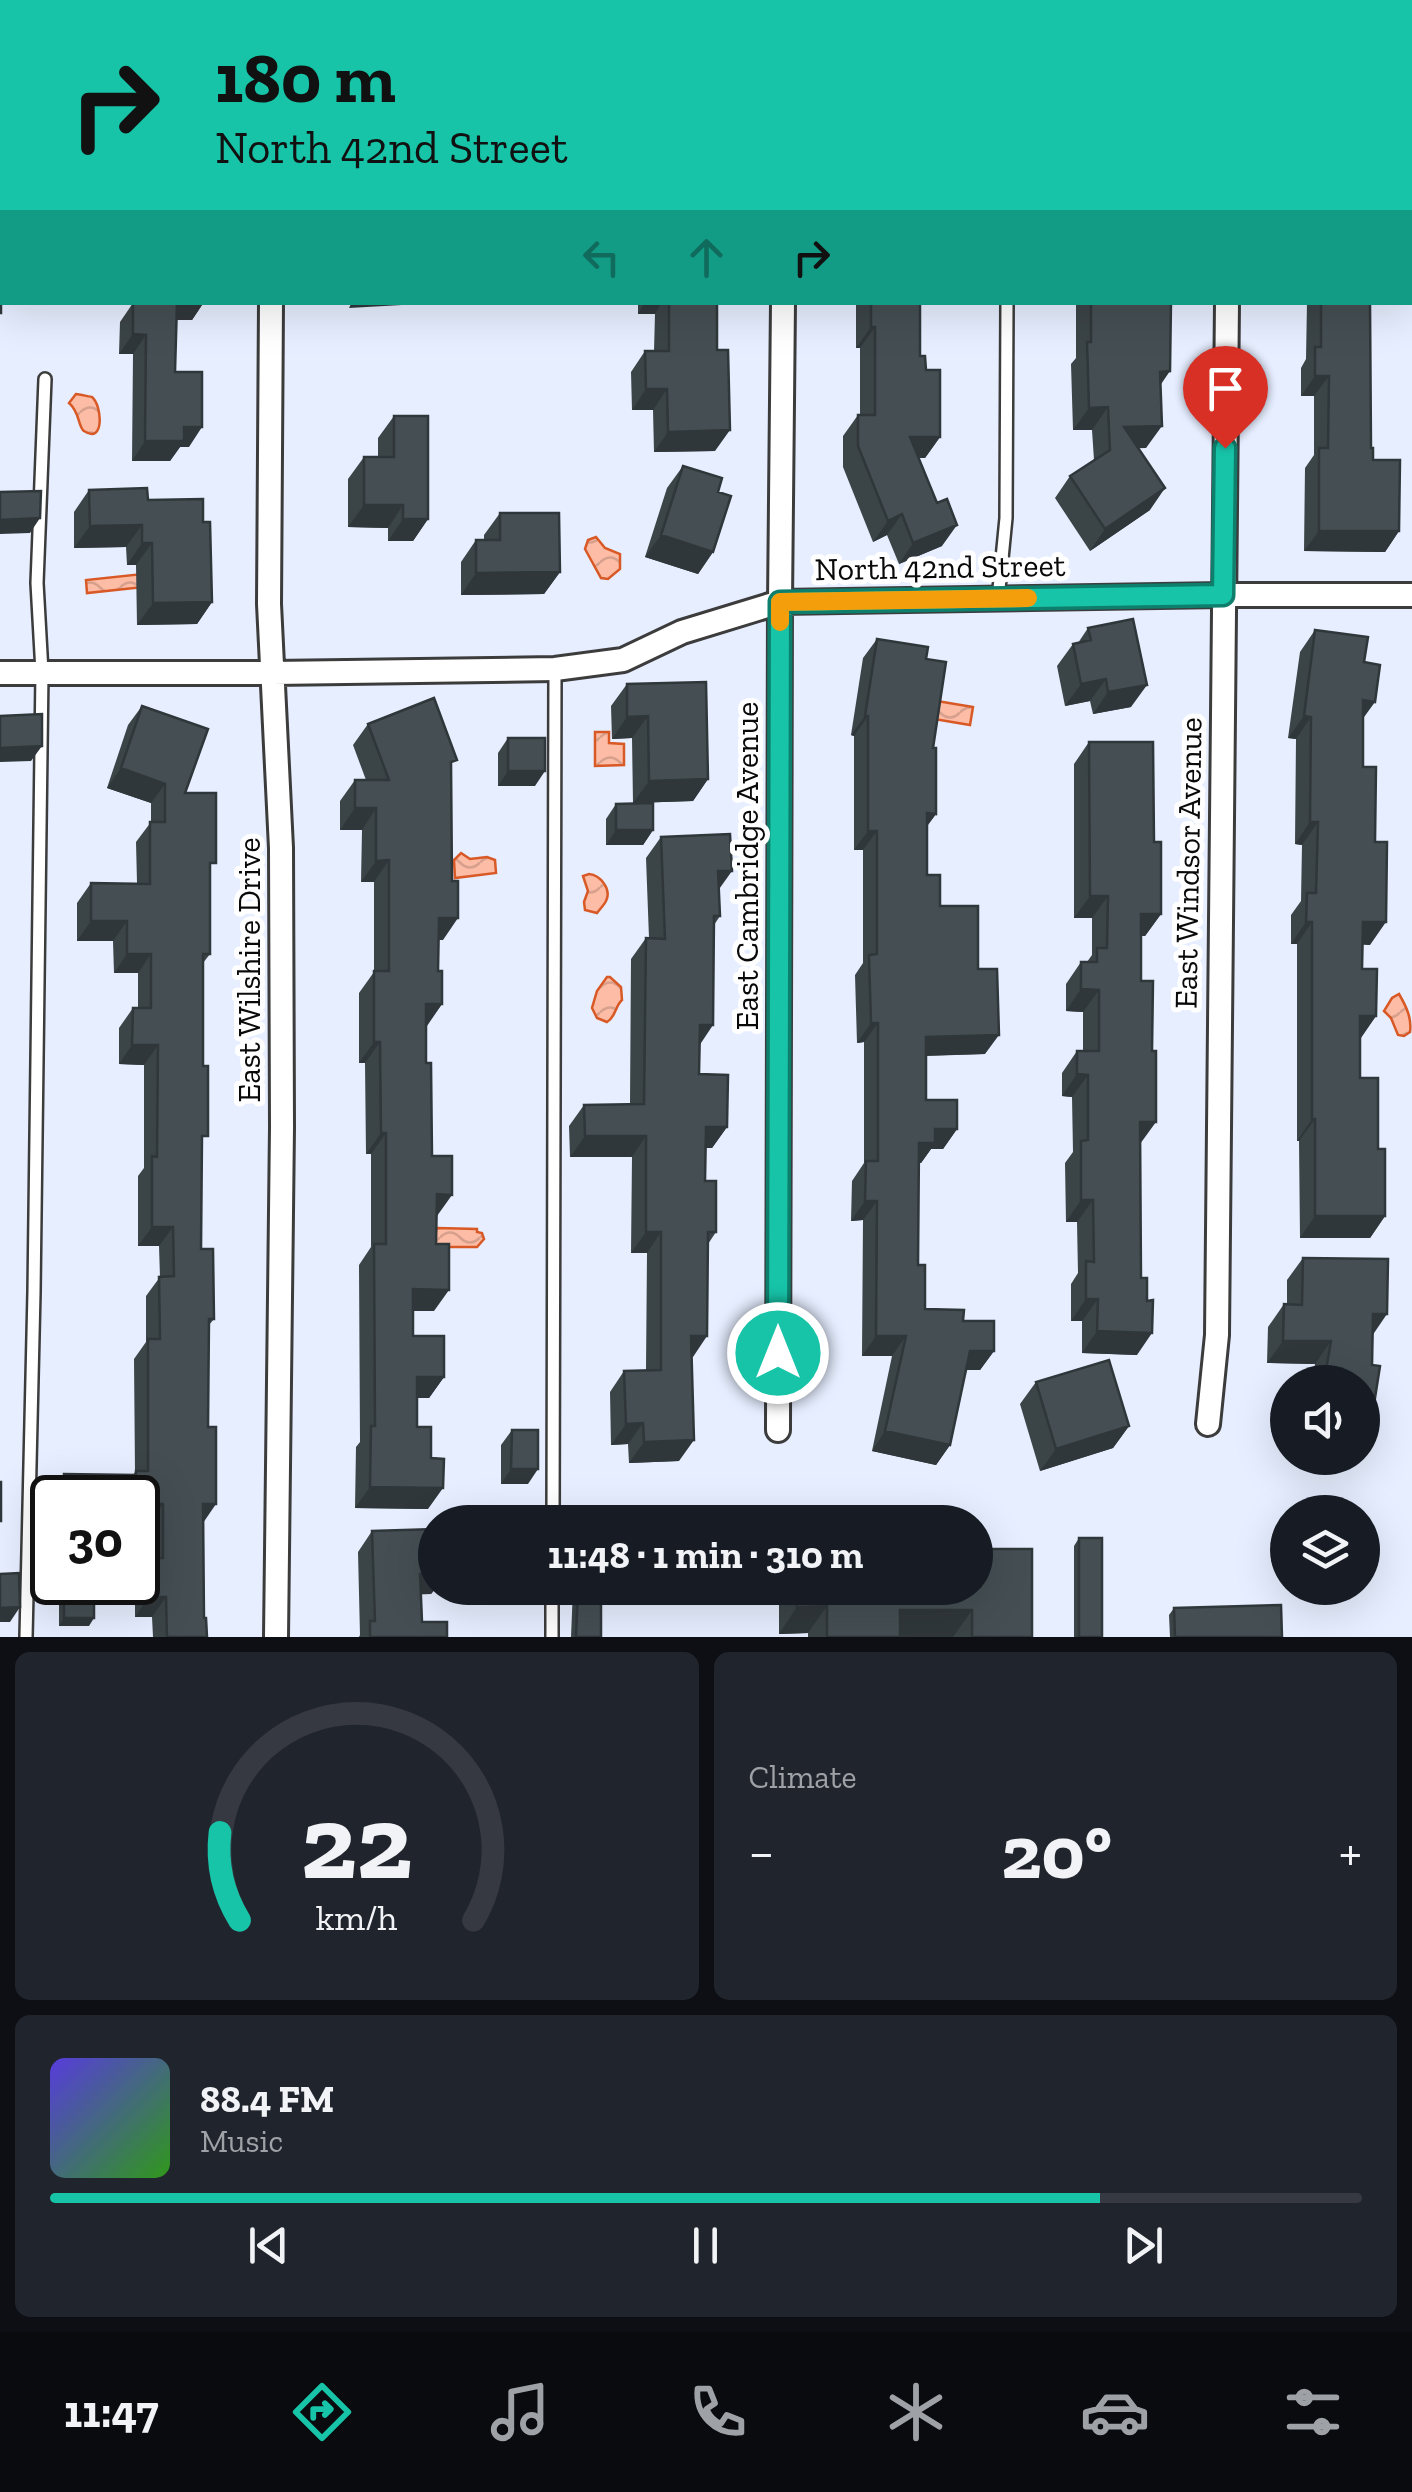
<!DOCTYPE html>
<meta charset="utf-8">
<style>
:root{--surface:#171b24;--page:#20242c;--text:#f1f3f6;--muted:#9ea1a6;--line:#363941;--accent:#17c4a8}
body{margin:0;font-family:"Zilla Slab",serif;background:var(--page);color:var(--text);height:100vh;display:flex;flex-direction:column;font-size:38px;white-space:nowrap}
*{box-sizing:border-box;margin:0}
p{font-size:32px;color:var(--muted)}
.icon{flex:none;width:55px;height:55px;fill:none;stroke:currentColor;stroke-width:2;stroke-linecap:round;stroke-linejoin:round}
.map{position:relative;height:1637px;overflow:hidden}
.sheet{display:flex;flex-direction:column;gap:15px;padding:15px;background:#0d0f14;flex:1}
.sheet>*{flex:none}
.hud{position:absolute;left:0px;top:0px;width:1412px;height:305px;box-shadow:0 10px 40px #0002;background:#17c4a8;color:#111;overflow:hidden}
.fabs{position:absolute;left:1270px;top:1365px;display:grid;gap:20px}
.fabs a{display:grid;place-items:center;width:110px;height:110px;border-radius:50%;background:var(--surface);box-shadow:0 10px 40px #0002;font-size:50px}
.speed{position:absolute;left:30px;top:1475px;display:flex;gap:20px;font-size:50px;font-weight:700;text-align:center}
.speed>*{display:grid;place-content:center;width:130px;height:130px;border-radius:50%;background:var(--surface);box-shadow:0 10px 40px #0002;line-height:1}
.speed .limit{border:5px solid #111;border-radius:15px;background:#fff;color:#111}
.pin{position:absolute;display:grid;place-items:center;width:85px;height:85px;color:#fff;margin:-102px -42px;border-radius:50% 50% 50% 0;rotate:-45deg;box-shadow:0 0 10px #0007}
.pin .icon{rotate:45deg}
.me{position:absolute;width:110px;margin:-55px;rotate:0deg;stroke-linejoin:round;filter:drop-shadow(0 0 8px #0008)}
.turn{display:flex;align-items:center;gap:35px;height:210px;padding:0 50px;font-size:45px}
.turn .icon{width:130px;height:130px;stroke-width:2.5}
.turn b{display:block;font-size:70px;line-height:85px}
.lanes{display:flex;align-items:center;height:95px;padding:0 50px;background:#0003;justify-content:center;gap:50px;direction:ltr}
.lanes .off{opacity:.35}
.big{font-size:75px;font-weight:800;line-height:1.1}
.sheet .card{flex:1;display:flex;flex-direction:column;justify-content:center;gap:15px;min-width:0;padding:0 35px;border-radius:15px;background:var(--page)}
.sheet .dial{align-items:center;gap:0}
.dial svg{height:260px;overflow:visible;fill:none;stroke:var(--line);stroke-width:7;stroke-linecap:round;text-anchor:middle}
.dial text{fill:var(--text);stroke:none}
.song{display:flex;align-items:center;gap:30px}
.cover{width:120px;height:120px;border-radius:15px;background:linear-gradient(135deg,hsl(250 70% 55%),hsl(110 70% 35%))}
.played{height:10px;border-radius:5px;background:linear-gradient(90deg,var(--accent) 80%,var(--line) 80%)}
.keys{display:flex;justify-content:space-around;direction:ltr}
.heat{display:flex;justify-content:space-between;align-items:center;font-size:55px;direction:ltr}
.sheet .tiles{flex:1;display:grid;gap:15px;grid-template-columns:1fr 1fr}
.card:last-child{grid-column:span 2}
.trip{position:absolute;left:418px;top:1505px;width:575px;height:100px;border-radius:50px;background:var(--surface);box-shadow:0 10px 40px #0002;font-weight:800;line-height:100px;text-align:center}
.tab-bar{display:flex;height:160px;justify-content:space-around;align-items:center;background:#090b0e;color:var(--muted)}
.tab-bar .icon{width:70px;height:70px}
.tab-bar .current{color:var(--accent)}
.tab-bar b{font-size:45px;color:var(--text)}
.map>svg:first-child{display:block}
.water{fill:url(#water-waves);stroke:#d95926;stroke-width:2.5}
.lines{fill:none;stroke-linecap:round;stroke-linejoin:round}
.lane-casing{stroke:#3c3c3c;stroke-width:16}
.street-casing{stroke:#3c3c3c;stroke-width:28}
.lane{stroke:#fff;stroke-width:11}
.street{stroke:#fff;stroke-width:22}
.wall{fill:#3b4447}
.shaded-wall{fill:#30373a}
.building{fill:#454f53;stroke:#30373a;stroke-width:2.5}
.route-casing{stroke:#0f7f6d;stroke-width:25}
.route{stroke:#17c4a8;stroke-width:18}
.slow{stroke:#f59e0b;stroke-width:18}
.labels{text-anchor:middle;stroke-width:10;stroke-linejoin:round;paint-order:stroke}
.street-label{font-size:32px;fill:#090909;stroke:#fff}
</style>
<div class="map">
<svg width="1412" height="1637" viewBox="0 0 1412 1637">
<defs>
<pattern id="water-waves" width="16" height="10" patternUnits="userSpaceOnUse" patternTransform="scale(2.5)"><rect width="16" height="10" fill="#fcbca5"/><path d="M0 5q4-4 8 0t8 0" fill="none" stroke="#d7a08d"/></pattern>
</defs>
<rect width="100%" height="100%" fill="#e6eeff"/>
<path class="water" d="M76 394C78 394 91 397 92 397 102 405 105 445 84 431 78 427 80 412 69 403Z
M596 537 605 548 620 554V569L608 579 601 578 585 549 588 540Z
M161 572 163 585 87 593 86 580Z
M937 701 973 707 970 725 934 719Z
M595 732H609V743L624 744V765L595 766Z
M461 853 470 859 487 857 495 860 496 873 455 878 454 860Z
M589 874C600 875 612 889 606 901 604 905 600 909 597 913L585 910 584 902 588 891 583 876Z
M607 977H610L621 987 622 1000C615 1006 616 1017 607 1022L597 1018 592 1008 597 991Z
M1399 994C1406 1006 1412 1018 1410 1032L1404 1036 1398 1035 1391 1018 1384 1011 1392 998Z
M437 1228 477 1229V1232L482 1233 484 1239 477 1247H437L432 1242Z"/>
<g class="lines">
<defs>
<path id="lane" d="M1009 2V0
M998 599 1006 518 1007 302
M553 1522 555 669
M26 1637 34 1292 42 672 37 583 45 379
M552 1637V1588"/>
<path id="street" d="M272 2V0
M787 2V0
M1230 2V0
M271 302 269 604 281 848 282 1127 276 1637
M0 673H273L555 669 623 660 682 632 780 602 1223 595H1412
M1208 1424 1217 1335 1227 302
M778 1430 780 602 783 302"/>
</defs>
<use href="#lane" class="lane-casing"/>
<use href="#street" class="street-casing"/>
<use href="#lane" class="lane"/>
<use href="#street" class="street"/>
</g>
<path class="wall" d="M336 0H457V2H336Z
M646 0H723L722 2H646Z
M868 0H933V2H868Z
M1077 0H1162V2H1077Z
M1309 0H1387V2H1309Z
M204 302 192 320H177L175 372 189 447H180L170 461H132L133 354H119L120 322 133 303Z
M638 302H717L715 451 654 452 653 410H632L631 372 645 351H654L655 314H638Z
M856 302H920V356L926 370 940 437 925 458H919L942 546 899 564 887 535 873 542 843 467V436L858 415H860V348H856Z
M1040 302H1171L1160 386 1146 448H1138L1150 510 1090 551 1055 498 1070 476 1094 460 1092 430H1073L1071 364 1076 358V305H1040Z
M1307 302H1370L1371 448 1373 460 1399 531 1385 552 1304 551 1305 468 1314 455V396H1301V368L1306 359Z
M394 416 428 519 413 541H388V528L348 527V479L364 457H378V438Z
M683 466 718 492 713 552 698 574 645 557 667 488Z
M89 490 148 500 203 522 212 602 197 624 137 625 136 565H127L126 547 74 548V512Z
M500 513 560 572 544 594 461 595V562L476 540H484V535Z
M1088 628 1131 707 1093 714 1090 701 1065 706 1057 666 1073 644 1078 643Z
M1315 630 1364 662 1363 767 1370 945 1363 944 1362 969 1376 1016 1360 1038V1078L1378 1149 1385 1216 1370 1238H1300L1299 1141H1297V944H1291V915L1301 901 1302 845 1295 844 1296 739 1288 738 1300 652Z
M877 639 926 659 936 814 927 826V875L940 906 978 969 985 1054 926 1056V1100L957 1129 943 1149H931L921 1163H919L918 1265 925 1309 963 1321 994 1351 980 1370H966L950 1445 936 1465 872 1451 892 1356H862L863 1220 851 1221 852 1181 864 1163V1042L857 1043 855 975 863 963V850H854V736L851 735 863 658Z
M627 684 708 779 693 801 633 803 632 738 612 739 611 706Z
M142 706 185 793 210 872V954L203 963 202 1145 201 1249 214 1319 209 1325 203 1522 204 1618 207 1637H153L152 1617H135V1582H138V1574L150 1558V1523L138 1498H52V1518H51V1493L64 1474 133 1475 135 1472 134 1359 146 1342V1296L160 1277 159 1246H138V1176L144 1168V1065L119 1064V1028L133 1008H138V973H114L113 941H77V903L91 883H137L136 842 151 822V803L107 788 128 725Z
M368 724 451 768 443 940H439L438 971 442 1004 426 1026V1063L437 1216 434 1311H413V1336L444 1377 429 1398H417V1427L428 1509 355 1508 356 1447 360 1442 359 1265 371 1247V1154H366L365 1063H359V993L374 972V882H361L362 830H340V801L355 780H366L353 745Z
M508 738 535 786H498V753Z
M1089 742 1154 842 1161 914 1145 936H1141L1137 1355 1082 1353V1321H1071V1284L1078 1273 1077 1222H1066L1065 1163 1073 1152 1072 1097 1062 1096V1073L1077 1051H1083V1012L1066 1011V984L1081 962H1087L1092 955V918H1074V764Z
M616 804 653 830 643 845H606V819Z
M661 837 719 890 720 916 714 925 700 1045 699 1074 727 1127 712 1148H706L705 1181 716 1232 708 1244 692 1357 679 1461 629 1463 628 1444 611 1445 610 1392 624 1371 646 1370 647 1253H631L632 1157H570L569 1126 584 1105 630 1104 631 959 646 938H649L646 858Z
M1303 1258 1373 1334 1369 1436 1362 1444V1382H1312L1315 1364 1267 1363 1268 1327 1284 1304H1287V1280Z
M1036 1382 1129 1426 1113 1448 1040 1471 1020 1404Z
M512 1430 528 1484H501V1445Z
M372 1531 436 1588 431 1594H421L422 1622 447 1637H359L360 1635 358 1552Z
M1079 1538 1102 1637H1074V1546Z
M573 1588H601V1637H571Z
M779 1588H975L1032 1637H808V1633L779 1634Z
M64 1595 89 1626H59V1603Z
M1174 1608 1282 1637H1170L1169 1615Z"/>
<path class="shaded-wall" d="M0 138H2V159H0Z
M176 302H204L192 320H163Z
M352 302H404L402 305 349 308Z
M645 302H662L655 314H638Z
M1041 302H1078L1076 305H1040Z
M871 327H875L860 348H856Z
M133 334 146 335 133 354H119Z
M1170 371 1155 393 1160 372Z
M1315 376H1329L1314 396H1301Z
M646 389H667L653 410H632Z
M1108 407 1092 430H1073L1089 408Z
M1162 426 1146 448 1109 449 1124 427Z
M184 427H202L189 447H180L170 461H132L145 441Z
M730 430 715 451 654 452 668 432Z
M910 437H940L925 458H896Z
M1165 488 1150 510 1090 551 1105 529Z
M364 505H403L388 528 348 527Z
M902 514 887 535 873 542 888 521Z
M40 518 30 533 0 534V520Z
M403 519H428L413 541H388Z
M142 525 126 547 74 548 90 526Z
M957 525 942 546 899 564 913 543Z
M1319 531H1399L1385 552 1304 551Z
M661 535 713 552 698 574 645 557Z
M142 543H152L136 565H127Z
M560 572 544 594 461 595 476 573Z
M212 602 197 624 137 625 153 603Z
M1106 679 1090 701 1065 706 1081 684Z
M1147 685 1131 707 1093 714 1108 692Z
M1363 700 1375 702 1359 724Z
M648 716 632 738 612 739 627 717Z
M865 716H868L854 736 851 735Z
M1304 716 1311 717 1296 739 1288 738Z
M42 746 31 761 0 762V748Z
M121 768 165 784 151 803 107 788Z
M508 771H545L535 786H498Z
M708 779 693 801 633 803 649 781Z
M355 808H376L362 830H340Z
M927 813 936 814 922 833Z
M1310 822H1318L1302 845 1295 844Z
M616 830H653L643 845H606Z
M868 831H877L863 850H854Z
M389 860 374 882H361L376 861Z
M718 871H732L717 892Z
M1090 896H1108L1092 918H1074Z
M1141 914H1161L1145 936H1126Z
M439 918H458L443 940H424Z
M91 921H127L113 941H77Z
M1306 922H1312L1297 944H1291Z
M1363 922H1386L1370 945 1347 944Z
M127 954H151L138 973H114Z
M1081 989 1099 990 1083 1012 1066 1011Z
M426 1004H442L427 1026H411Z
M1360 1016H1376L1361 1038H1344Z
M871 1023H878L864 1042 857 1043Z
M700 1025H713L699 1046Z
M999 1035 985 1054 912 1056 926 1037Z
M374 1042H380L365 1063H359Z
M132 1045H158L144 1065 119 1064Z
M1077 1074 1088 1075 1072 1097 1062 1096Z
M1312 1119H1315L1299 1141H1297Z
M1140 1122H1156L1140 1144Z
M706 1127H727L712 1148H691Z
M935 1129H957L943 1149H931L921 1163H905L919 1143Z
M381 1133H386L371 1154H366Z
M585 1136H646L632 1157H570Z
M437 1194 452 1195 437 1216Z
M1081 1200H1093L1077 1222H1066Z
M865 1201H877L863 1220 851 1221Z
M1315 1216H1385L1370 1238H1300Z
M152 1227H173L159 1246H138Z
M646 1232H661L647 1253H631Z
M413 1289 449 1290 434 1311H398Z
M1086 1299H1098L1082 1321H1071Z
M1373 1314H1387L1372 1336Z
M1097 1331 1152 1333 1137 1355 1082 1353Z
M691 1336H707L693 1357H676Z
M876 1336H906L892 1356H862Z
M1283 1341H1331L1315 1364 1267 1363Z
M970 1351H994L980 1370H956Z
M417 1377H444L429 1398H402Z
M643 1423 628 1444 611 1445 626 1424Z
M1129 1426 1113 1448 1040 1471 1056 1449Z
M885 1431 950 1445 936 1465 872 1451Z
M694 1440 679 1461 629 1463 644 1442Z
M511 1469H538L528 1484H501Z
M370 1487 443 1488 428 1509 355 1508Z
M138 1504H163L150 1523H138Z
M203 1504H216L203 1523Z
M420 1574H435L436 1588 431 1594 406 1595Z
M149 1597H166L152 1617H135Z
M827 1606 808 1633 779 1634 797 1607Z
M20 1607 10 1622H0V1608Z
M900 1610H972L953 1637H882Z
M64 1618H94L89 1626H59Z"/>
<path class="building" d="M166 0H209L208 2H166Z
M351 0H457V2H351Z
M661 0H722V2H661Z
M882 0H933V2H882Z
M1093 0H1162V2H1093Z
M1324 0H1387V2H1324Z
M0 93H2V138H0Z
M0 269H1V313H0Z
M154 302H177L175 372H202V427H184V441H145L146 335 133 334V303Z
M669 302H717V350H728L730 430 668 432 667 389H646L645 351H669Z
M871 302H920V356H925L926 370H940V437H910L937 503 947 499 957 525 913 543 902 514 888 521 858 446V415H875V327H871Z
M1091 302H1171L1170 371 1160 372 1162 426 1124 427 1165 488 1105 529 1070 476 1110 450 1108 407 1089 408 1087 342H1091Z
M1321 302H1370L1371 448H1373V460H1400L1399 531H1319V448H1328L1329 376H1315V347H1321Z
M394 416H428V519H403V505H364V457H394Z
M683 466 722 478 718 492 731 496 713 552 661 535Z
M147 488 148 500 203 499V522H210L212 602 153 603 152 543H142V525L90 526 89 490Z
M41 491 40 518 0 520V492Z
M500 513H559L560 572 476 573V540H500Z
M1133 619 1147 685 1108 692 1106 679 1081 684 1073 644 1091 640 1088 628Z
M1315 630 1368 637 1364 662 1380 665 1375 702 1363 700V767H1376L1375 842H1387L1386 922H1363L1362 969H1377L1376 1016H1360V1078H1378V1149H1385V1216H1315V1119H1312V922H1306L1307 893H1316L1318 822H1310L1311 717 1304 716Z
M877 639 928 647 926 659 946 662 933 748H936V814L927 813V875H940V906H978V969H997L999 1035 926 1037V1100H957V1129H935V1143H919L918 1265H925V1309L964 1310 963 1321H994V1351H970L950 1445 885 1431 906 1336H876L877 1201H865L866 1161H878V1023H871L869 955 877 954V831H868V716H865Z
M706 682 708 779 649 781 648 716 627 717V684Z
M434 698 457 760 451 762 452 881H458V918H439L438 971H442V1004H426V1063H431L432 1156H452V1195L437 1194 436 1244H449V1290L413 1289V1336H444V1377H417V1427H431V1458L444 1459 443 1488 370 1487 371 1426H375L374 1244H386V1133H381L380 1042H374V971H389V860L376 861V808H355V780H389L368 724Z
M142 706 208 729 185 793H216V863H210V954H203V1066H208V1136H202L201 1249H213L214 1319H209L208 1427H216V1504H203L204 1618H206L207 1637H167L166 1597H149V1558H163V1504H138V1498H64V1474L136 1475V1471H148V1339H160L159 1277 174 1276 173 1227H152V1156L157 1157 158 1045H132L133 1008H151V954H127V921H91V883L150 884V822H165V784L121 768Z
M42 714V746L0 748V716Z
M508 738H545V771H508Z
M1089 742H1153L1154 842H1161V914H1141V981H1153L1152 1051H1156V1122H1140L1141 1278H1147V1301L1153 1300 1152 1333 1097 1331 1098 1299H1086V1261L1094 1262 1093 1200H1081V1141L1088 1140V1075L1077 1074V1051H1099V990L1081 989V962H1097V948H1107L1108 896H1090Z
M653 803V830H616V804Z
M730 834 732 871H718L720 916H714L713 1025H700L699 1074 728 1075 727 1127H706L705 1181H716V1232H708L707 1336H691L694 1440 644 1442 643 1423 626 1424 624 1371 661 1370V1232H646V1136H585L584 1105 644 1104 646 938 665 939 661 837Z
M1303 1258 1388 1259 1387 1314H1373L1372 1365 1380 1366 1369 1436 1362 1435V1382H1324L1331 1341H1283L1284 1304 1302 1305Z
M1109 1360 1129 1426 1056 1449 1036 1382Z
M512 1430H538V1469H511Z
M0 1482H1V1521H0Z
M435 1529V1574H420L422 1622H447V1637H370V1621H375L372 1531Z
M1079 1538H1102V1637H1079Z
M975 1549H1032V1637H972V1610H900V1637H827V1606L797 1607V1588H975Z
M19 1573 20 1607 0 1608V1574Z
M578 1588H601V1637H576Z
M64 1595H94V1618H64Z
M1281 1605 1282 1637H1175L1174 1608Z"/>
<g class="lines">
<defs>
<path id="route" d="M778 1353 780 602 1223 595 1225 448"/>
</defs>
<use href="#route" class="route-casing"/>
<use href="#route" class="route"/>
<path class="slow" d="M780 622V602L1028 598"/>
</g>
<g class="labels">
<g class="street-label">
<text transform="translate(940 567) rotate(-1)" y="11">North 42nd Street</text>
<text transform="translate(1188 863) rotate(-89)" y="11">East Windsor Avenue</text>
<text transform="translate(747 866) rotate(-90)" y="11">East Cambridge Avenue</text>
<text transform="translate(249 970) rotate(-90)" y="11">East Wilshire Drive</text>
</g>
</g>
</svg>
<div class="fabs">
<a><svg class="icon" aria-label="sound" viewBox="0 0 24 24"><path d="M4 9h4l5-4v14l-5-4H4zM17 9q2 3 0 6"/></svg></a>
<a><svg class="icon" aria-label="layers" viewBox="0 0 24 24"><path d="M12 4l9 5-9 5-9-5zM3 14l9 5 9-5"/></svg></a>
</div>
<div class="speed"><div class="limit">30</div></div>
<div class="pin" style="left:1225px;top:448px;background:#d93025"><svg class="icon" aria-label="arrive" viewBox="0 0 24 24"><path d="M6 21V4h12l-3 4 3 4H6"/></svg></div>
<svg class="me" style="left:778px;top:1353px" viewBox="-20 -20 40 40"><circle r="17" fill="#17c4a8" stroke="#fff" stroke-width="3"/><path d="M0-11L8 9 0 5-8 9z" fill="#fff"/></svg>
<div class="trip">11:48 · 1 min · 310 m</div>
<div class="hud">
<div class="turn"><svg class="icon" aria-label="right" viewBox="0 0 24 24"><path d="M7 20v-9h11M14 6l5 5-5 5"/></svg><div><b>180 m</b>North 42nd Street</div></div>
<div class="lanes"><svg class="icon off" aria-label="left" viewBox="0 0 24 24"><path d="M17 20v-9H6M10 6l-5 5 5 5"/></svg><svg class="icon off" aria-label="ahead" viewBox="0 0 24 24"><path d="M12 20V5M6 11l6-6 6 6"/></svg><svg class="icon" aria-label="right" viewBox="0 0 24 24"><path d="M7 20v-9h11M14 6l5 5-5 5"/></svg></div>
</div>
</div>
<section class="sheet">
<div class="tiles">
<div class="card dial"><svg viewBox="0 0 100 80">
<path d="M14 69A42 42 0 1 1 86 69"/>
<path d="M14 69A42 42 0 0 1 8 42" stroke="#17c4a8"/>
<text x="50" y="56" font-size="32" font-weight="700">22</text>
<text x="50" y="72" font-size="11">km/h</text>
</svg></div>
<div class="card"><p>Climate</p>
<div class="heat"><a>−</a><b class="big">20°</b><a>+</a></div>
</div>
<div class="card">
<div class="song"><i class="cover"></i><div><b>88.4 FM</b><p>Music</p></div></div>
<div class="played"></div>
<div class="keys"><svg class="icon" aria-label="previous" viewBox="0 0 24 24"><path d="M18 5L8 12l10 7zM5 5v14"/></svg><svg class="icon" aria-label="pause" viewBox="0 0 24 24"><path d="M8 5v14M16 5v14"/></svg><svg class="icon" aria-label="next" viewBox="0 0 24 24"><path d="M6 5l10 7-10 7zM19 5v14"/></svg></div>
</div>
</div>
</section>
<nav class="tab-bar">
<b>11:47</b>
<svg class="icon current" aria-label="directions" viewBox="0 0 24 24"><path d="M12 3l9 9-9 9-9-9zM9 14v-3h6M13 9l2 2-2 2"/></svg>
<svg class="icon" aria-label="music" viewBox="0 0 24 24"><path d="M9 18V5l10-2v13"/><circle cx="6" cy="18" r="3"/><circle cx="16" cy="16" r="3"/></svg>
<svg class="icon" aria-label="phone" viewBox="0 0 24 24"><path d="M5 4h4l2 5-3 2q2 4 5 5l2-3 5 2v4C11 20 4 13 5 4z"/></svg>
<svg class="icon" aria-label="climate" viewBox="0 0 24 24"><path d="M12 3v18M4 7l16 10M4 17L20 7"/></svg>
<svg class="icon" aria-label="car" viewBox="0 0 24 24"><path d="M5 17H2v-5l4-1 3-4h7l3 4 3 1v5h-3M9 17h6M6 11h13"/><circle cx="7" cy="17" r="2"/><circle cx="17" cy="17" r="2"/></svg>
<svg class="icon" aria-label="filters" viewBox="0 0 24 24"><path d="M4 7h16M4 17h16"/><circle cx="9" cy="7" r="2"/><circle cx="15" cy="17" r="2"/></svg>
</nav>
